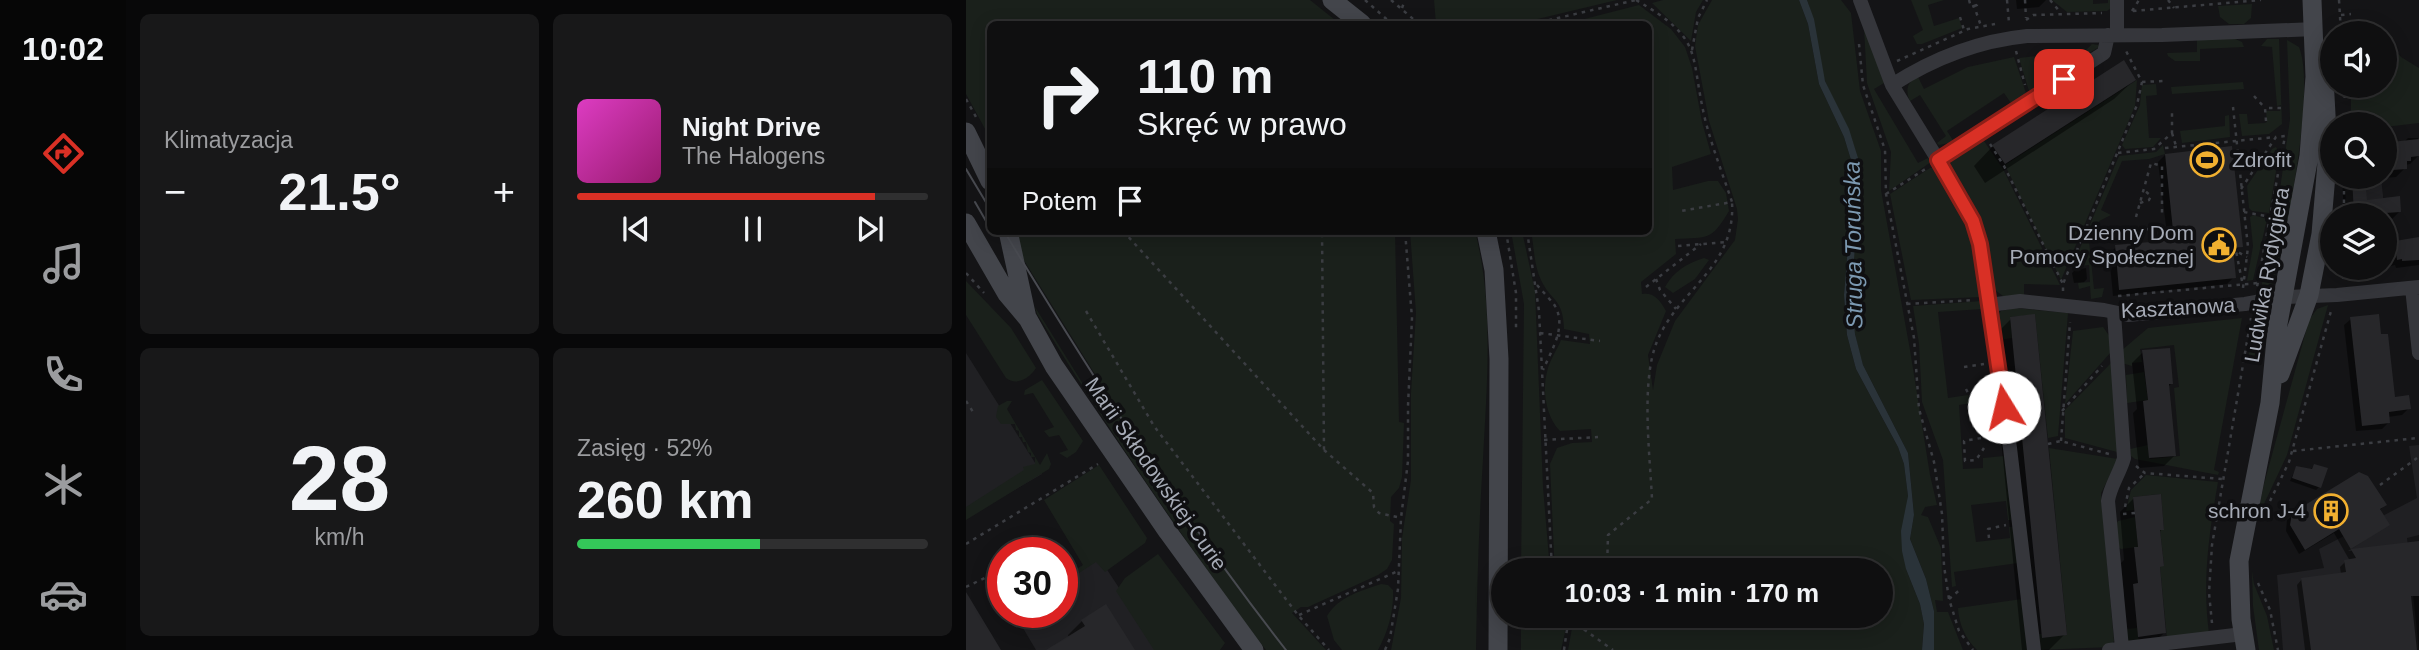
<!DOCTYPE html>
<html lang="pl">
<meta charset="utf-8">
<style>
:root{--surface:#0f0f10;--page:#181819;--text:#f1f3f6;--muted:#9b9c9f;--line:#2f2f30;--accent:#d93025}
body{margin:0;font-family:Helvetica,sans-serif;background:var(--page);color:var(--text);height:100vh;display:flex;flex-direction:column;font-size:26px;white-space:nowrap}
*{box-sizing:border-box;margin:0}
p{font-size:23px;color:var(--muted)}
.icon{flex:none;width:38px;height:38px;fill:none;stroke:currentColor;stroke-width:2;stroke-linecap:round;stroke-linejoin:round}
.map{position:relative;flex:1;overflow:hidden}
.sheet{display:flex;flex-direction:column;gap:14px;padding:14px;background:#080809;width:840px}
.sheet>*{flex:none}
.top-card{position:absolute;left:21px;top:21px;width:665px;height:214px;border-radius:10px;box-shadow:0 4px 18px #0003,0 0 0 2px var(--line);background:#0f0f10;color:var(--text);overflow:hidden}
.buttons{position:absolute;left:1354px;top:21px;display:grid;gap:14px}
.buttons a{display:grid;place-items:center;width:77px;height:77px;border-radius:50%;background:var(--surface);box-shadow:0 4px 18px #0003,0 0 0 2px var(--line);font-size:35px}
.speed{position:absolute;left:21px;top:537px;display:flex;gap:14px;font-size:35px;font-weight:700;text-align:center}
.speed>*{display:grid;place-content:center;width:91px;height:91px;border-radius:50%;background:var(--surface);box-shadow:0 4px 18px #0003,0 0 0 2px var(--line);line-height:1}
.speed .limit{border:10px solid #d22;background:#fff;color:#111}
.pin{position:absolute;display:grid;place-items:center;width:60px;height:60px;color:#fff;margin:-30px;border-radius:14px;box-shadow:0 4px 10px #0006}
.me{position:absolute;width:77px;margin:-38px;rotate:351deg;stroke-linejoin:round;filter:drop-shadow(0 0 5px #0008)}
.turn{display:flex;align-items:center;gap:24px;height:147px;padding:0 35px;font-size:32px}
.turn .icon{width:91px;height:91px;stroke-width:2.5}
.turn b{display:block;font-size:49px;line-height:60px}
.then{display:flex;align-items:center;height:66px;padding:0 35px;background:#0003;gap:14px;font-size:26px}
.big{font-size:52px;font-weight:700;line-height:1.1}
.sheet .widget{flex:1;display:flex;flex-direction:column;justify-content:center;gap:10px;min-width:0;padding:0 24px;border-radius:10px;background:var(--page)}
.sheet .dial{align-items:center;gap:0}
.dial b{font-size:91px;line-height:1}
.song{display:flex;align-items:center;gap:21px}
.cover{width:84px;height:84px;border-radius:10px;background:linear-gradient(135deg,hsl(310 70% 55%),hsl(320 70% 35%))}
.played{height:7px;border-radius:4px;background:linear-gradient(90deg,var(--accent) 85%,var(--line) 85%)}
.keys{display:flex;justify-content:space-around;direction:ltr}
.heat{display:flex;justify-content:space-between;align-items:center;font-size:38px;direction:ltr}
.charge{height:10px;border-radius:5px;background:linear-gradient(90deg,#34c759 52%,var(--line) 0)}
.sheet .tiles{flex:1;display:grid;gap:14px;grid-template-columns:repeat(2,1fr)}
.trip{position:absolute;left:525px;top:558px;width:402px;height:70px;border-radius:35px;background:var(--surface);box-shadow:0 4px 18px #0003,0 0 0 2px var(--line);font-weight:700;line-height:70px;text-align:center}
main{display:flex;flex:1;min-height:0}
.tab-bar{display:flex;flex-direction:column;width:126px;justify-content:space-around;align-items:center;background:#060606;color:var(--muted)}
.tab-bar .icon{width:49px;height:49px}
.tab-bar .current{color:var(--accent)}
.tab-bar b{font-size:32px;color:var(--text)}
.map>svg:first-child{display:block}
.built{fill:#202023}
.green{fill:#1a201b}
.water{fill:#2a3339}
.shadow{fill:#0007}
.building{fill:#27272a}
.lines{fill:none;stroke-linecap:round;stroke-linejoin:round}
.path{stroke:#3b3d42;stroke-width:2.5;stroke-dasharray:3.5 5;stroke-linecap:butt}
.street{stroke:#35363b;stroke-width:14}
.secondary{stroke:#43454b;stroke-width:19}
.tram{stroke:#484a50;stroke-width:2}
.route-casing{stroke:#8d1f18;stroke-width:18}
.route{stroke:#d93025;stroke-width:12}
.labels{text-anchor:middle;stroke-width:7;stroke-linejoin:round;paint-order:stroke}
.poi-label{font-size:21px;fill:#a6abb6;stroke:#0f0f11;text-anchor:end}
.street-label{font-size:21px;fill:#a6abb6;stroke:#0f0f11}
.water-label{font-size:23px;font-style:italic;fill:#7c99b1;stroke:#0f0f11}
</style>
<main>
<nav class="tab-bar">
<b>10:02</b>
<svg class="icon current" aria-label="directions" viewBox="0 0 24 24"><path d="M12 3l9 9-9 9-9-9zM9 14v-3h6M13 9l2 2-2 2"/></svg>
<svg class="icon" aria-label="music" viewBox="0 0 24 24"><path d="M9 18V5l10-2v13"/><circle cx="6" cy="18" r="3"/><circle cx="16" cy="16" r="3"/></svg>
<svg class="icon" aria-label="phone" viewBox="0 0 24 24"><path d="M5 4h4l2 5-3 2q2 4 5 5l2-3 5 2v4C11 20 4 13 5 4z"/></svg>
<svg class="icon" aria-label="climate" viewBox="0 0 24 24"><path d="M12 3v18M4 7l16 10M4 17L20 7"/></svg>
<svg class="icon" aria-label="car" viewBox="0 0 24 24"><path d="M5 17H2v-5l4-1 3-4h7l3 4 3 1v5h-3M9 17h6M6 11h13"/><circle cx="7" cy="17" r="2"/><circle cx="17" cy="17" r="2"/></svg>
</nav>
<section class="sheet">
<div class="tiles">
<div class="widget"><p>Klimatyzacja</p>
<div class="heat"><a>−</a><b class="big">21.5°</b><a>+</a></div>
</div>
<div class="widget">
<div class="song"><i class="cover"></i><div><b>Night Drive</b><p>The Halogens</p></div></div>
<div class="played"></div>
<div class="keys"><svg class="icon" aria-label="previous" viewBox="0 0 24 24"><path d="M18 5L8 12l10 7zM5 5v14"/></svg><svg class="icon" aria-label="pause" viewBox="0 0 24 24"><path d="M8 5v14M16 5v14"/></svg><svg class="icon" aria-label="next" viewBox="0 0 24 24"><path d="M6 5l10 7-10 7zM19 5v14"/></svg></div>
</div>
<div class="widget dial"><b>28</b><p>km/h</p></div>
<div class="widget"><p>Zasięg · 52%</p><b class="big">260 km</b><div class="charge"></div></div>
</div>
</section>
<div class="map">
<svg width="1453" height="650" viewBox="0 0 1453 650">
<rect width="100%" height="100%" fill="#141416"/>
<path class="built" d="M1379 177H1415L1419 215H1380Z
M0 353 76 474 0 518Z
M1453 445V535L1441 538 1453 650H1317L1311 575 1358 568 1353 549 1451 498 1443 446Z
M134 559 194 650H70L48 613 96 612V582Z"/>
<path class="green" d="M0 0H344L374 24H24V138L0 94Z
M468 0H651L551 24H470Z
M697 0H737L730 12 725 41 686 3Z
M746 0H833L842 24 853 84 878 137 885 160 887 184 878 295 881 335 890 369 932 447 938 464 942 496 940 512V569L954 604 958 624 956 650H602L606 628 605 616H915V570H591L588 555 584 464 591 448 606 443 626 442 625 429 594 431C580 417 576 391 581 372 583 361 591 350 595 340L624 344 623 334 598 329C597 297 585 302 575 280 568 266 568 246 565 231H682V24H599L673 5 705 29 719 47 726 68 736 122 745 154 706 167 707 190 742 181H752L760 193 763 211C745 241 743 237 709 239L710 254 675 282 676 294C688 292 694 300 700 311L682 355 687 390 691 365 709 321 769 240 772 219 771 209 743 121 729 46 732 25Z
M841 0H875L885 13 894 91 915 151V190L944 350 964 475 971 505 959 507 955 515 962 517 975 548 977 601 969 600 971 612H982L997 650H968V611L960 579 944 539 948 515 942 453 897 365C890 342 884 316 885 291 887 252 895 212 893 173 891 138 873 114 860 83 850 59 851 27 841 0Z
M945 0H978L962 5 968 26 993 18 996 28 956 44H951L947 36 957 30Z
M1086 0H1127V4L1142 3V0H1146L1145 8 1141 11 1101 12Z
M1286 4 1285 18 1278 24H1263L1254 17 1252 6Z
M898 28 916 65 918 83 908 89 952 163 962 158 965 162 923 191 925 152 901 83Z
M1267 38 1276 42 1278 47 1234 49V61H1209L1202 56 1201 53 1231 52V40Z
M1301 39H1313L1316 124 1303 134 1276 136 1273 114H1281L1282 124 1299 123 1301 122 1300 111H1314L1315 105 1311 106 1306 47 1295 46Z
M1321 40 1333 47C1347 81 1329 182 1322 220L1314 217 1311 210 1324 119Z
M1126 44 1132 45 1133 47 1063 91 1053 58 1120 50Z
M1425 45 1435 57 1453 68V123L1419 127V124H1385V86H1419V48Z
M1048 57 1060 93 1058 95 1045 103 1038 93 981 131 988 142 973 145 971 143 980 136 954 95 944 101C939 91 941 81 952 77L958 89 1002 67Z
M1171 80 1169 106 1095 280 1039 165Z
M1277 82 1278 89 1206 94 1205 87Z
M1190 84 1191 95 1180 96 1183 138H1195L1187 147 1159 149 1156 145 1174 105 1176 85Z
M1263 115 1264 137 1216 143 1214 131 1259 126V116Z
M1016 138 1037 169 1094 285 1058 284V296H1037L1029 290 983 167 987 156Z
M1197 145 1199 154 1183 159 1156 161 1135 210 1145 215 1133 221V240L1123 241 1128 289 1138 288 1136 297 1125 299 1124 286 1113 289 1112 283 1124 282 1123 265 1106 267 1153 156 1190 152Z
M1310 147 1313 153 1303 213 1286 211 1283 208 1281 186 1306 149Z
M964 168H970L1005 231 1015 297 945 300 924 194Z
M1287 215 1301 219 1287 280 1281 281 1287 246 1284 217Z
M50 231H429L433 422 438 423 436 477 433 488 425 497 424 521 428 524 426 560 421 569 412 575 342 607H335L326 613 360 650H300L289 636C212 531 139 425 71 314L69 307 137 416 150 408 54 254Z
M444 231H509C528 304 521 384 517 459 513 522 511 586 510 650H425L435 598 436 538 445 480V393L450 313Z
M545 231H556L569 291 577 487 584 570H555L558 304Z
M1310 233 1318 234 1307 285 1303 291 1294 294 1305 236Z
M738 258 743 260 729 279 707 293 699 287C708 271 720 264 738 258Z
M0 281 45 328 70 368C63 379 50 386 40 378L0 315Z
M1016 301V309L972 312 982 398 1002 395 1006 403 993 405 997 469 1017 468V458L1038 456 1047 520H1042L1040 501 1005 505 1010 542 1044 538 1043 527H1048L1052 563 988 572 990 586 986 587 977 460 956 402 953 344 947 306Z
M1362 305 1321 455 1290 521 1298 484 1343 320 1351 309Z
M1048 308 1102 313 1092 436 1082 438 1069 315 1044 317 1046 338 1033 340 1031 316 1035 311Z
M1291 310C1306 320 1296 345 1293 360L1282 358Z
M1276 318 1248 470 1253 472 1252 475 1169 459 1165 456 1164 449 1182 445 1184 459 1214 456 1208 388 1213 387 1208 345 1174 349 1176 362 1166 363V366L1156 363 1155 351 1182 328Z
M1137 327 1144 337 1145 352 1099 404 1107 331Z
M1148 360 1151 452 1099 438V410Z
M1178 372 1182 400 1161 403 1160 375Z
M76 380 117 441 110 452 101 458 93 453 102 450 93 435 83 437 78 431 88 427 67 393 58 395 59 390Z
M41 401H46L41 409 74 465 81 453 85 464 83 469 0 520V507L58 470 57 467 69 464V457H65V453L62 452 60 442H57L56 437H53V431L50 430 49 424H35L30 417 32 406Z
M1083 448 1152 459 1135 493 1148 641 1144 647 1074 650 1071 634H1076L1077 638 1101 634Z
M133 465 181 538 179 543 139 572 130 562 96 584V578L117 565 78 500Z
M1180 475 1252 482C1243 534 1236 581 1243 633L1166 643 1160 640 1159 629 1171 628 1173 641 1201 638 1194 567 1198 565 1194 530 1198 529 1195 494 1167 497 1168 510 1160 511 1165 490Z
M1169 517 1172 547 1155 549 1151 546 1149 526 1152 521Z
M192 554 259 643 254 650H188L150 591 159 578Z
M1286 571 1288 584 1301 616 1308 650H1293L1287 606Z
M415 584 422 585 427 590C428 611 422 632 412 650H376L368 640 361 616C373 596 395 591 415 584Z
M1056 599 1061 650H1011C999 638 993 624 992 608Z
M555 616H598L599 632 595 650H555Z"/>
<path class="water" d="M833 0H841L848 19 859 81 883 129 892 158 894 189 885 294 889 334 897 365 942 453 948 515 944 539 960 579 968 611V650H956L958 624 954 604 940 569 936 551 935 531 942 496 938 464 932 447 890 369 881 335 878 295 887 184 885 160 878 137 853 84 842 24Z"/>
<path class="shadow" d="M1050 0H1080L1073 7 1051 9Z
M1168 80 1148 99 1019 183 1008 166 1027 146Z
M1442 138H1452L1453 155 1444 164 1439 165V168L1430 177 1418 178 1419 146 1438 142Z
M1199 155 1275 246 1266 253 1268 277 1261 284 1147 296 1143 254 1150 247 1202 242 1192 162Z
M1376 177H1397L1399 202 1434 211 1425 220 1419 221V215H1378Z
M1453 239V265L1430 268 1429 265 1424 266 1422 249 1429 242Z
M1120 268 1121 279 1118 282 1108 283 1106 273 1109 270Z
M1045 319 1099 634 1083 650H1056L1025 339Z
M1385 319 1414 336 1427 399 1443 408 1436 415 1422 417 1423 422 1416 429 1390 431 1378 325Z
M1177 352 1206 383 1202 387 1209 455 1198 466 1173 468 1167 413 1171 409 1166 363Z
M1348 466 1353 487 1350 490 1324 481 1330 468 1345 469Z
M1168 498 1196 529 1193 533 1196 565 1192 569 1198 633 1184 647 1159 650 1154 599 1158 595 1155 563 1158 560 1154 512Z
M1419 505 1413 511 1422 525 1382 551 1453 543V650H1339L1331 585 1336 579 1375 574 1374 567 1379 562 1384 561 1368 533 1333 554 1320 531 1321 520 1327 515Z
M116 621 167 650H84L103 637 102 635Z"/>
<path class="building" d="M1158 60 1170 80 1039 164 1026 145Z
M1453 139V156L1445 157V161H1441V169L1426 170 1425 142Z
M1266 146 1277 247 1267 248 1270 278 1153 290 1149 245 1208 240 1199 154Z
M1386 177H1399L1401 200 1434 196 1435 212 1388 215Z
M1453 237V260L1436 261V259L1431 260 1429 241Z
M1069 314 1101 635 1076 638 1044 317Z
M1413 314 1415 334H1422L1429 397 1443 395 1445 409 1423 412 1424 423 1396 426 1384 317Z
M1204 348 1207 384H1203L1210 456 1183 458 1177 401 1182 400 1176 350Z
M1348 464 1362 468 1355 488 1326 478 1330 466 1346 469Z
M1393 472 1402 476 1421 505 1414 509 1424 525 1385 549 1453 541V596H1445L1451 650H1345L1335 578 1380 572 1378 560 1390 558 1373 529 1339 550 1324 525 1326 513Z
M1195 494 1198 530H1194L1198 566 1194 567 1200 633 1172 637 1167 584 1172 583 1168 547H1172L1167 497Z
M0 592 35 650H0Z
M140 604 169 650H80L119 626 115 620Z"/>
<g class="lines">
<path class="path" d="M399 0 426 24
M425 0 453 24
M670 0C739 40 723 51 739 119 746 147 757 175 766 202L715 211
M1003 0 1005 7 1008 6 1015 26
M1041 0 1043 23
M1059 0 1060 18
M1084 0 1095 13
M1202 0 1208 8
M1373 0 1375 33
M1008 6 1011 5 1010 0
M436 8 439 0
M1166 11 1173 0
M1167 11 1295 0
M1375 15 1385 14
M994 17 998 30
M1060 20 1067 15 1136 13
M566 24 670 0
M893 44 897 85 919 150 920 194 948 338 953 409 968 462 976 514 978 566 983 599 993 631 1007 650
M1419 45 1423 42
M726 50 732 18 741 0
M1050 51 1059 85
M931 61 1002 29 1029 24
M1176 82 1198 81
M1378 86 1379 103
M1288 96 1299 108
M0 99 10 117
M1267 107 1282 247 1277 288
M1300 121 1299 108H1320
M1206 133 1210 146
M1024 144 1038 166 1097 284
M1199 148 1310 137
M1152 153 1188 149 1206 133V112
M1275 189 1310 137 1319 136 1291 287
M1378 191V215
M920 194 961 168
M1174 203 1183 200 1185 196 1178 190
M1278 212 1305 217
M1170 217 1185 163 1196 166V213
M157 231 358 450 356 231
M540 231 550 293V329
M561 231 573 311 586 570
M1137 232 1197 228
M712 246 761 242
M0 273 18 293
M690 279 694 290 710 309
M1377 279 1380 268
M1276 281 1270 251 1281 257
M571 285C577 292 584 299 589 306 601 327 585 351 577 370
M680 287 735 244
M1097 291V284L1171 105 1176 82 1160 51
M1152 296 1292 283
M941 304 1007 300
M120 311 188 426 332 615 363 650
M574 333 634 341
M998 367 1018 364
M1000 389 1013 414
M0 401 9 415
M1096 411 1136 366
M1015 438 998 441 999 461 1010 460 1018 448
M578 440 632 437
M1095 441 1104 322
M1082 444 1095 441 1143 454
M358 450 407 493 408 507 413 513 435 518
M1327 451 1452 438
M1170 466 1179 473 1256 479
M1414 485 1451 458
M1304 501 1323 462 1365 311
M1159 507 1163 488 1179 473
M1157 514 1169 513
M1023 538 1022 529 1040 525
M0 544 132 464
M641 570 642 535 686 499C684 456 675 384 690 344 711 289 770 269 766 202
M1292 583 1304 610 1312 650
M0 587 37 569
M983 599 996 588
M333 615 432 571
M1246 623 1243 593 1246 545 1285 318
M602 626H613L647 650
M419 650 424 638 432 589 435 518 442 461V406L446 318 439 231
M598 650 603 616"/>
<path class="street" d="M894 0 926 85 972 160 1138 53 1142 35
M1151 0V35
M926 85C968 58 1011 41 1061 36L1196 35 1349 29
M972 160 1007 221 1014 244 1044 448 1068 650
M1446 288 1453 353
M1023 305 1054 301 1138 310 1162 315 1279 304 1317 297 1371 295 1453 287
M1148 313 1158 458C1154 473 1144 486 1142 501L1156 648
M1143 650 1277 634"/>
<path class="secondary" d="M366 0 396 24
M0 132 24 181
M0 223 41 294 62 319 88 366 202 532 288 650
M42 231 61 318
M520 231 528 270 533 359 532 650
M1314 374 1343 295 1355 234 1362 151 1358 78
M1280 650 1275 619 1273 561 1304 403 1311 329 1343 156 1349 77 1346 0"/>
<path class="tram" d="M0 169 24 209
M9 202 24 228
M38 231C125 375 216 517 320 650"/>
</g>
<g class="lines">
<defs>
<path id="route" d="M1038 407 1014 244 1007 221 972 160 1098 79"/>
</defs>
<use href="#route" class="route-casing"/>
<use href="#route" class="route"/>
</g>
<defs>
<symbol id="stadium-ring" viewBox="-11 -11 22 22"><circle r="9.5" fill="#0f0f11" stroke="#f1b030" stroke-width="1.5"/><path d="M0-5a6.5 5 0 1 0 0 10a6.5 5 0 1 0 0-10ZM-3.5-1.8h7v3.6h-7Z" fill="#f1b030"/></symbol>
<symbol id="civic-ring" viewBox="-11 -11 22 22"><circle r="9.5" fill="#0f0f11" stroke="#f1b030" stroke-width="1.5"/><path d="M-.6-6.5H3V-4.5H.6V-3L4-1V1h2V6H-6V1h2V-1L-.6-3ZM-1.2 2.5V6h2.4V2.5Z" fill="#f1b030"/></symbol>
<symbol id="building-ring" viewBox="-11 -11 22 22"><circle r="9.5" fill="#0f0f11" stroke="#f1b030" stroke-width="1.5"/><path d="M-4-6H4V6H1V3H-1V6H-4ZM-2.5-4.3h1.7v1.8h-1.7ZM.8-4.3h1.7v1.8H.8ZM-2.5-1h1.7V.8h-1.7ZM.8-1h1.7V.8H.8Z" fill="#f1b030"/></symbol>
</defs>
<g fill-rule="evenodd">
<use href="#stadium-ring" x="1222" y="141" width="38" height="38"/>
<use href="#civic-ring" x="1234" y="226" width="38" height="38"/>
<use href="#building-ring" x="1346" y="492" width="38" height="38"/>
</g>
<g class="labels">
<g class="poi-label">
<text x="1266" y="167" text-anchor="start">Zdrofit</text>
<text x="1228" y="240">Dzienny Dom<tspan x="1228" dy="24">Pomocy Społecznej</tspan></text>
<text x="1340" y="518">schron J-4</text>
</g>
<g class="street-label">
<text transform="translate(1301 275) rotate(-80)" y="7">Ludwika Rydygiera</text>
<text transform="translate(1212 308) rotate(-3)" y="7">Kasztanowa</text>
<text transform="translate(190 474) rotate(55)" y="7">Marii Skłodowskiej-Curie</text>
</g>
<g class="water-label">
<text transform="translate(887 245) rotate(-91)" y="8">Struga Toruńska</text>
</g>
</g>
</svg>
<div class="buttons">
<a><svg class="icon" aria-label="sound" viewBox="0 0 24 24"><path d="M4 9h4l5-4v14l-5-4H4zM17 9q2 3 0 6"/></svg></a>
<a><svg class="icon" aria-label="search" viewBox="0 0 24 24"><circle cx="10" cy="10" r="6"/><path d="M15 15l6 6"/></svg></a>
<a><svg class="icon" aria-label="layers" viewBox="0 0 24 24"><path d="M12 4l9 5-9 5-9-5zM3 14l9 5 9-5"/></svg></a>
</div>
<div class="speed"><div class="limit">30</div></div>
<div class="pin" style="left:1098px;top:79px;background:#d93025"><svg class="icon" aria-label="arrive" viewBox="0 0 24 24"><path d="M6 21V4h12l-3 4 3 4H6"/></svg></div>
<svg class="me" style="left:1038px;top:407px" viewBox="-20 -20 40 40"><circle r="19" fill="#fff"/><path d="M0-13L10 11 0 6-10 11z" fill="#d93025"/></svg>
<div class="trip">10:03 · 1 min · 170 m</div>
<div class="top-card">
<div class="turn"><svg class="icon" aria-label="right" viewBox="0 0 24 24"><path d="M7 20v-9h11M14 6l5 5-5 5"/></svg><div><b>110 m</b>Skręć w prawo</div></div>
<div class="then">Potem<svg class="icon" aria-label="arrive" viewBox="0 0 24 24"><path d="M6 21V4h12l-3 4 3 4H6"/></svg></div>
</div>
</div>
</main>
